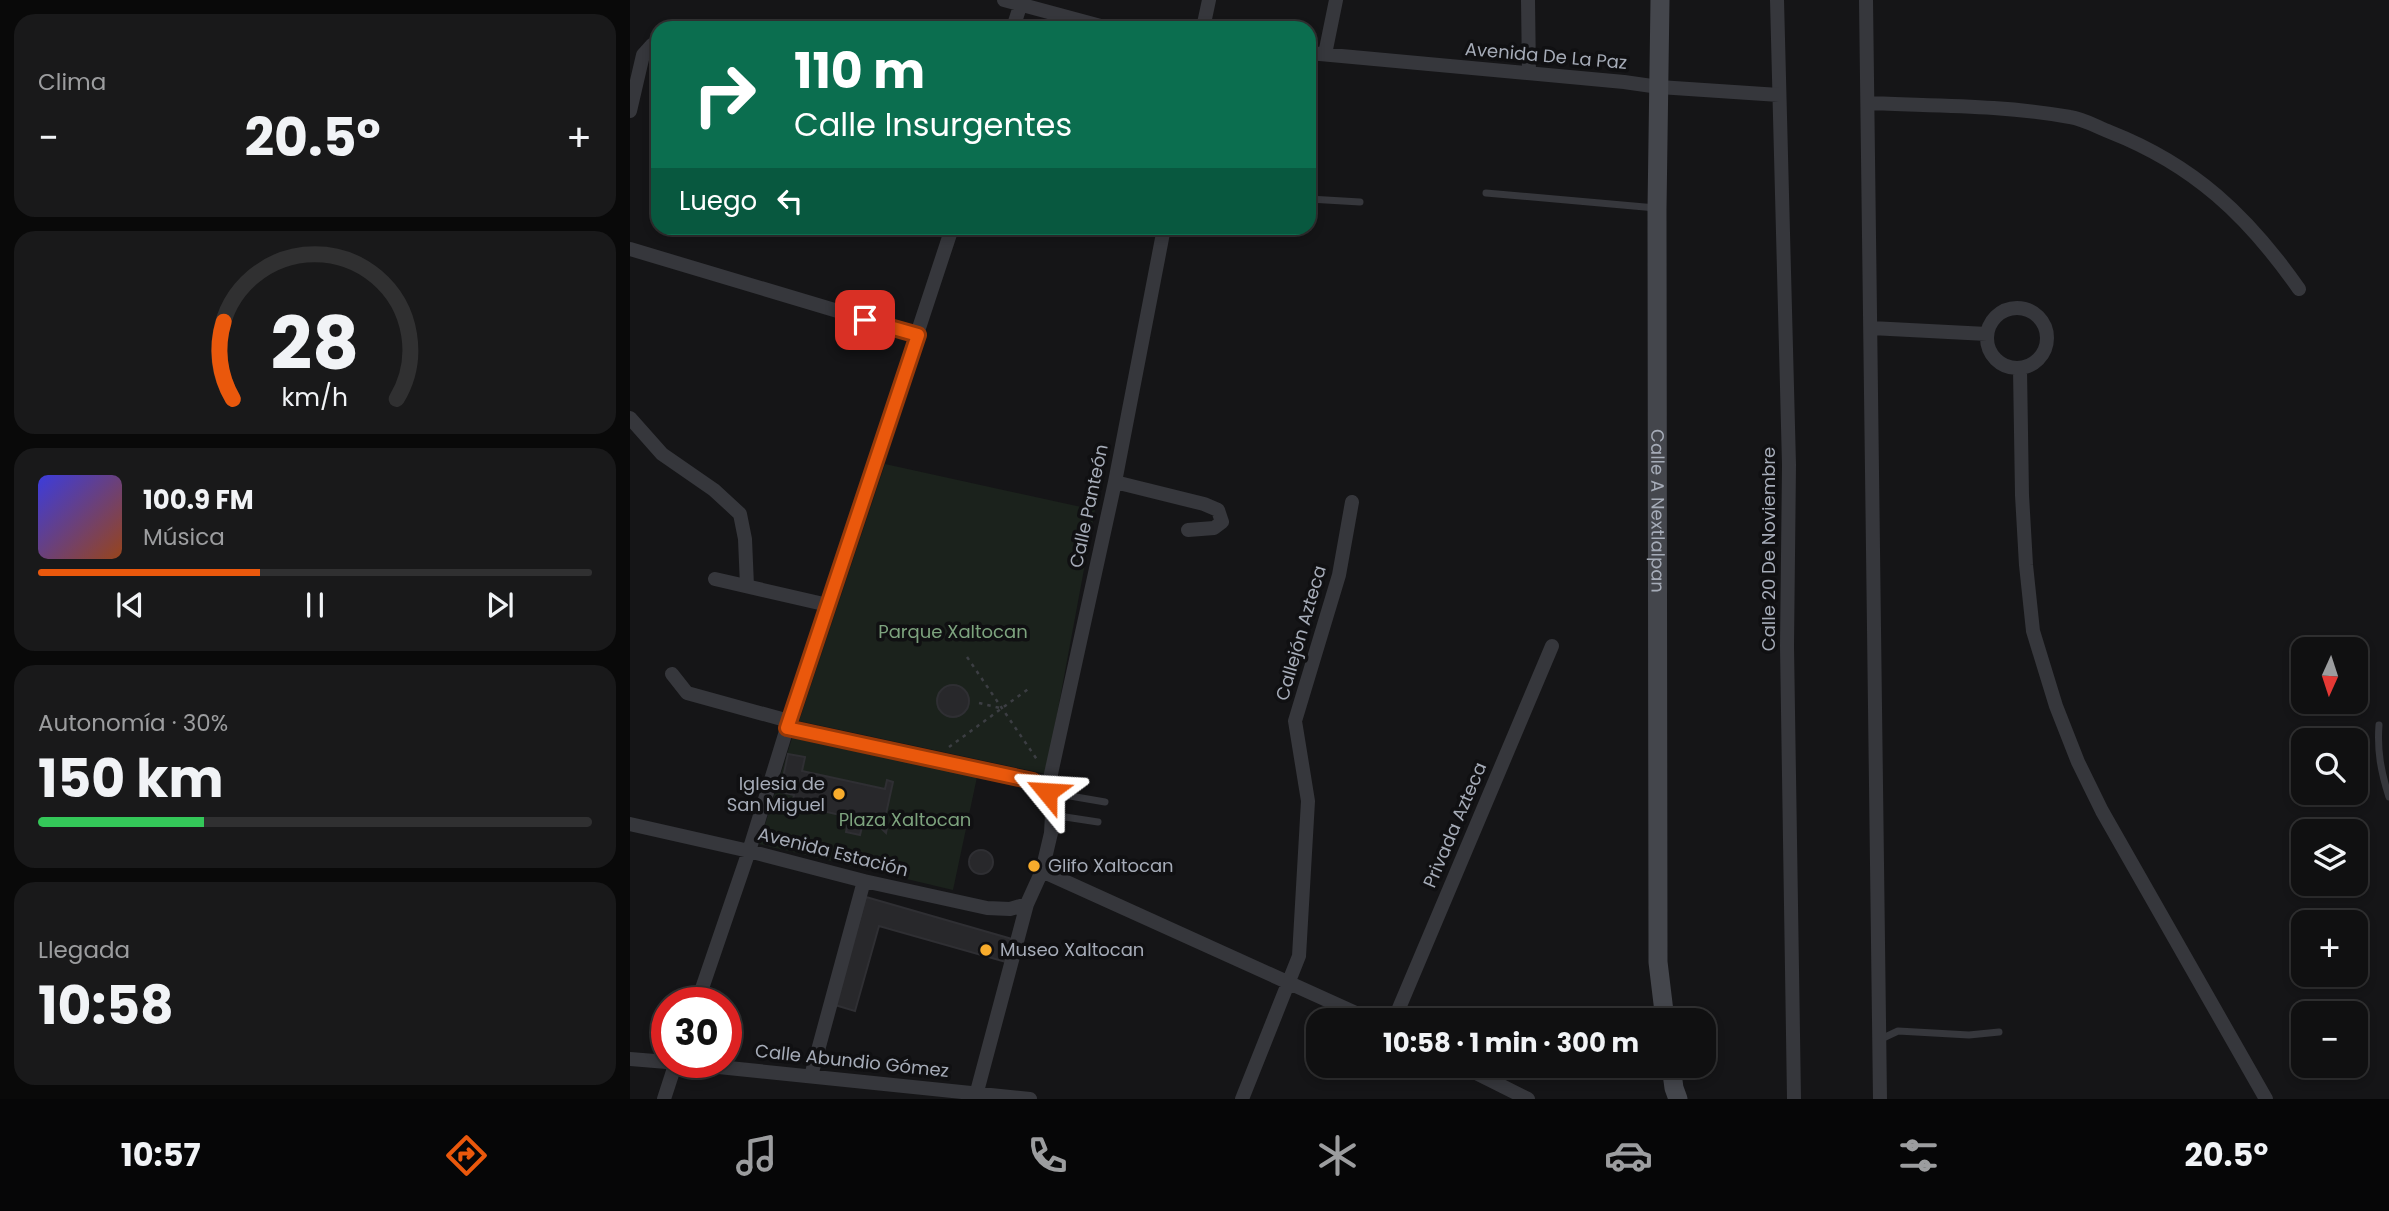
<!DOCTYPE html>
<html lang="es">
<meta charset="utf-8">
<style>
:root{--surface:#101011;--page:#19191a;--text:#f1f3f6;--muted:#9c9d9f;--line:#303031;--accent:#ea580c}
body{margin:0;font-family:Poppins,sans-serif;background:var(--page);color:var(--text);height:100vh;display:flex;flex-direction:column;font-size:26px;white-space:nowrap}
*{box-sizing:border-box;margin:0}
p{font-size:23px;color:var(--muted)}
.icon{flex:none;width:38px;height:38px;fill:none;stroke:currentColor;stroke-width:2;stroke-linecap:round;stroke-linejoin:round}
.map{position:relative;flex:1;overflow:hidden}
.drawer{display:flex;flex-direction:column;gap:14px;padding:14px;background:#090909;width:630px}
.drawer>*{flex:none}
.hud{position:absolute;left:21px;top:21px;width:665px;height:214px;border-radius:21px;box-shadow:0 4px 10px #0003,0 0 0 2px var(--line);background:#0b6e4f;color:#fff;overflow:hidden}
.needle{width:46px;rotate:183deg}
.tools{position:absolute;left:1661px;top:637px;display:grid;gap:14px}
.tools a{display:grid;place-items:center;width:77px;height:77px;border-radius:14px;background:var(--surface);box-shadow:0 4px 10px #0003,0 0 0 2px var(--line);font-size:35px}
.speed{position:absolute;left:21px;top:987px;display:flex;gap:14px;font-size:35px;font-weight:700;text-align:center}
.speed>*{display:grid;place-content:center;width:91px;height:91px;border-radius:50%;background:var(--surface);box-shadow:0 4px 10px #0003,0 0 0 2px var(--line);line-height:1}
.speed .limit{border:10px solid #d22;background:#fff;color:#111}
.pin{position:absolute;display:grid;place-items:center;width:60px;height:60px;color:#fff;margin:-30px;border-radius:14px;box-shadow:0 4px 10px #0006}
.me{position:absolute;width:77px;margin:-38px;rotate:297deg;stroke-linejoin:round;filter:drop-shadow(0 0 5px #0008)}
.turn{display:flex;align-items:center;gap:24px;height:147px;padding:0 28px;font-size:32px}
.turn .icon{width:91px;height:91px;stroke-width:2.5}
.turn b{display:block;font-size:49px;line-height:60px}
.then{display:flex;align-items:center;height:66px;padding:0 28px;background:#0003;gap:14px;font-size:26px}
.big{font-size:52px;font-weight:700;line-height:1.1}
.drawer .tile{flex:1;display:flex;flex-direction:column;justify-content:center;gap:10px;min-width:0;padding:0 24px;border-radius:21px;background:var(--page)}
.drawer .dial{align-items:center;gap:0}
.dial svg{height:182px;overflow:visible;fill:none;stroke:var(--line);stroke-width:7;stroke-linecap:round;text-anchor:middle}
.dial text{fill:var(--text);stroke:none}
.song{display:flex;align-items:center;gap:21px}
.cover{width:84px;height:84px;border-radius:10px;background:linear-gradient(135deg,hsl(240 70% 55%),hsl(20 70% 35%))}
.played{height:7px;border-radius:4px;background:linear-gradient(90deg,var(--accent) 40%,var(--line) 40%)}
.keys{display:flex;justify-content:space-around;direction:ltr}
.heat{display:flex;justify-content:space-between;align-items:center;font-size:38px;direction:ltr}
.charge{height:10px;border-radius:5px;background:linear-gradient(90deg,#34c759 30%,var(--line) 0)}
.trip{position:absolute;left:676px;top:1008px;width:410px;height:70px;border-radius:21px;background:var(--surface);box-shadow:0 4px 10px #0003,0 0 0 2px var(--line);font-weight:700;line-height:70px;text-align:center}
.tab-bar{display:flex;height:112px;justify-content:space-around;align-items:center;background:#060607;color:var(--muted)}
.tab-bar .icon{width:49px;height:49px}
.tab-bar .active{color:var(--accent)}
.tab-bar b{font-size:32px;color:var(--text)}
main{display:flex;flex:1;min-height:0}
.map>svg:first-child{display:block}
.green{fill:#1b221c}
.building{fill:#28282b;stroke:#2f2f33;stroke-width:2}
.lines{fill:none;stroke-linecap:round;stroke-linejoin:round}
.path{stroke:#3c3e43;stroke-width:2.5;stroke-dasharray:3.5 5;stroke-linecap:butt}
.service{stroke:#36373c;stroke-width:7}
.minor{stroke:#36373c;stroke-width:14}
.secondary{stroke:#44464c;stroke-width:19}
.route-casing{stroke:#983908;stroke-width:18}
.route{stroke:#ea580c;stroke-width:12}
.poi-dot{fill:#f8ac2c;stroke:#101012;stroke-width:2.5}
.labels{text-anchor:middle;stroke-width:7;stroke-linejoin:round;paint-order:stroke}
.street-label{font-size:18px;fill:#a6acb8;stroke:#101012}
.park-label{font-size:18px;fill:#7da37e;stroke:#101012}
.poi-label{font-size:18px;fill:#a6acb8;stroke:#101012;text-anchor:start}
</style>
<main>
<section class="drawer">
<div class="tile"><p>Clima</p>
<div class="heat"><a>−</a><b class="big">20.5°</b><a>+</a></div>
</div>
<div class="tile dial"><svg viewBox="0 0 100 80">
<path d="M14 69A42 42 0 1 1 86 69"/>
<path d="M14 69A42 42 0 0 1 10 35" stroke="#ea580c"/>
<text x="50" y="56" font-size="32" font-weight="700">28</text>
<text x="50" y="72" font-size="11">km/h</text>
</svg></div>
<div class="tile">
<div class="song"><i class="cover"></i><div><b>100.9 FM</b><p>Música</p></div></div>
<div class="played"></div>
<div class="keys"><svg class="icon" aria-label="previous" viewBox="0 0 24 24"><path d="M18 5L8 12l10 7zM5 5v14"/></svg><svg class="icon" aria-label="pause" viewBox="0 0 24 24"><path d="M8 5v14M16 5v14"/></svg><svg class="icon" aria-label="next" viewBox="0 0 24 24"><path d="M6 5l10 7-10 7zM19 5v14"/></svg></div>
</div>
<div class="tile"><p>Autonomía · 30%</p><b class="big">150 km</b><div class="charge"></div></div>
<div class="tile"><p>Llegada</p><b class="big">10:58</b></div>
</section>
<div class="map">
<svg width="1759" height="1099" viewBox="0 0 1759 1099">
<rect width="100%" height="100%" fill="#151517"/>
<path class="green" d="M255 464 465 510 416 774 169 721Z
M162 738 347 777 323 890 129 844Z"/>
<path class="building" d="M307 701a16 16 0 1 1 32 0a16 16 0 1 1-32 0Z
M158 754 175 757 172 771 255 789 257 780 263 782 254 823 257 828 256 833 244 821 234 819 230 835 216 832 219 817 162 804 164 795 150 792Z
M339 862a12 12 0 1 1 24 0a12 12 0 1 1-24 0Z
M236 897 382 939 376 962 249 926 225 1011 205 1005Z"/>
<g class="lines">
<path class="path" d="M337 657 408 761
M349 703 370 708
M319 747 401 687"/>
<path class="service" d="M856 193 1026 208
M679 199 730 202
M1749 725C1747 751 1751 772 1759 797
M417 792 475 802
M422 815 468 822
M1251 1039 1268 1031 1339 1035 1369 1032"/>
<path class="minor" d="M374 0 478 28
M898 0 899 73
M1147 0 1159 465 1157 646 1164 1099
M1236 0 1250 1099
M383 28 392 0
M573 28 579 0
M679 53 994 82 1029 87 1149 95
M695 54 706 0
M1239 103C1306 106 1374 105 1440 117 1454 119 1467 127 1480 132 1564 165 1618 216 1669 289
M0 111 13 55 22 45 28 44
M0 249 288 335
M1357 338a30 30 0 1 1 60 0a30 30 0 1 1-60 0Z
M1241 328 1357 334
M1390 369 1392 495 1396 565 1403 631 1426 706 1448 762 1472 811 1636 1099
M0 418 32 454 84 490 110 514 115 539 117 586
M485 482 574 504 588 510 592 522 584 528 558 530
M85 579 198 605
M42 674 57 693 159 721
M157 728 403 781 417 792 422 815 421 833 412 871 397 904 345 1099
M417 792 485 482 534 228
M0 824 119 851 234 881 357 908 380 909 397 904
M412 871 741 1020
M67 1003 119 851 157 728 322 228
M764 1020 922 646
M0 1059 37 1062
M40 1062 400 1099
M832 1066 898 1099
M181 1076 234 881
M34 1099 46 1062
M612 1099 669 956 678 801 665 721 709 575 722 502"/>
<g class="secondary">
<path id="s1" d="M1030 0 1027 209 1028 962 1035 1020"/>
<path d="M1041 1066 1044 1088 1048 1099"/>
</g>
</g>
<g class="lines">
<defs>
<path id="route" d="M235 320 288 335 157 728 403 781 417 792"/>
</defs>
<use href="#route" class="route-casing"/>
<use href="#route" class="route"/>
</g>
<g class="poi-dot">
<circle cx="209" cy="794" r="7"/>
<circle cx="404" cy="866" r="7"/>
<circle cx="356" cy="950" r="7"/>
</g>
<g class="labels">
<g class="street-label">
<text transform="translate(916 56) rotate(5)" y="6">Avenida De La Paz</text>
<text transform="translate(459 506) rotate(-78)" y="6">Calle Panteón</text>
<text dy="6" stroke="none"><textPath href="#s1" startOffset="511">Calle A Nextlalpan</textPath></text>
<text transform="translate(1139 549) rotate(-90)" y="6">Calle 20 De Noviembre</text>
<text transform="translate(671 633) rotate(-74)" y="6">Callejón Azteca</text>
<text transform="translate(825 825) rotate(-67)" y="6">Privada Azteca</text>
<text transform="translate(203 852) rotate(14)" y="6">Avenida Estación</text>
<text transform="translate(222 1061) rotate(6)" y="6">Calle Abundio Gómez</text>
</g>
<g class="park-label">
<text x="323" y="638">Parque Xaltocan</text>
<text x="275" y="826">Plaza Xaltocan</text>
</g>
<g class="poi-label">
<text x="195" y="790" text-anchor="end">Iglesia de<tspan x="195" dy="21">San Miguel</tspan></text>
<text x="418" y="872">Glifo Xaltocan</text>
<text x="370" y="956">Museo Xaltocan</text>
</g>
</g>
</svg>
<div class="tools">
<a><svg class="needle" viewBox="-14 -14 28 28"><path d="M0-13l5 13h-10z" fill="#e53935"/><path d="M0 13l5-13h-10z" fill="#9c9d9f"/></svg></a>
<a><svg class="icon" aria-label="search" viewBox="0 0 24 24"><circle cx="10" cy="10" r="6"/><path d="M15 15l6 6"/></svg></a>
<a><svg class="icon" aria-label="layers" viewBox="0 0 24 24"><path d="M12 4l9 5-9 5-9-5zM3 14l9 5 9-5"/></svg></a>
<a>+</a>
<a>−</a>
</div>
<div class="speed"><div class="limit">30</div></div>
<div class="pin" style="left:235px;top:320px;background:#d93025"><svg class="icon" aria-label="arrive" viewBox="0 0 24 24"><path d="M6 21V4h12l-3 4 3 4H6"/></svg></div>
<svg class="me" style="left:417px;top:792px" viewBox="-20 -20 40 40"><path d="M0-17L14 15 0 8-14 15z" fill="#ea580c" stroke="#fff" stroke-width="4"/></svg>
<div class="trip">10:58 · 1 min · 300 m</div>
<div class="hud">
<div class="turn"><svg class="icon" aria-label="right" viewBox="0 0 24 24"><path d="M7 20v-9h11M14 6l5 5-5 5"/></svg><div><b>110 m</b>Calle Insurgentes</div></div>
<div class="then">Luego<svg class="icon" aria-label="left" viewBox="0 0 24 24"><path d="M17 20v-9H6M10 6l-5 5 5 5"/></svg></div>
</div>
</div>
</main>
<nav class="tab-bar">
<b>10:57</b>
<svg class="icon active" aria-label="directions" viewBox="0 0 24 24"><path d="M12 3l9 9-9 9-9-9zM9 14v-3h6M13 9l2 2-2 2"/></svg>
<svg class="icon" aria-label="music" viewBox="0 0 24 24"><path d="M9 18V5l10-2v13"/><circle cx="6" cy="18" r="3"/><circle cx="16" cy="16" r="3"/></svg>
<svg class="icon" aria-label="phone" viewBox="0 0 24 24"><path d="M5 4h4l2 5-3 2q2 4 5 5l2-3 5 2v4C11 20 4 13 5 4z"/></svg>
<svg class="icon" aria-label="climate" viewBox="0 0 24 24"><path d="M12 3v18M4 7l16 10M4 17L20 7"/></svg>
<svg class="icon" aria-label="car" viewBox="0 0 24 24"><path d="M5 17H2v-5l4-1 3-4h7l3 4 3 1v5h-3M9 17h6M6 11h13"/><circle cx="7" cy="17" r="2"/><circle cx="17" cy="17" r="2"/></svg>
<svg class="icon" aria-label="filters" viewBox="0 0 24 24"><path d="M4 7h16M4 17h16"/><circle cx="9" cy="7" r="2"/><circle cx="15" cy="17" r="2"/></svg>
<b>20.5°</b>
</nav>
